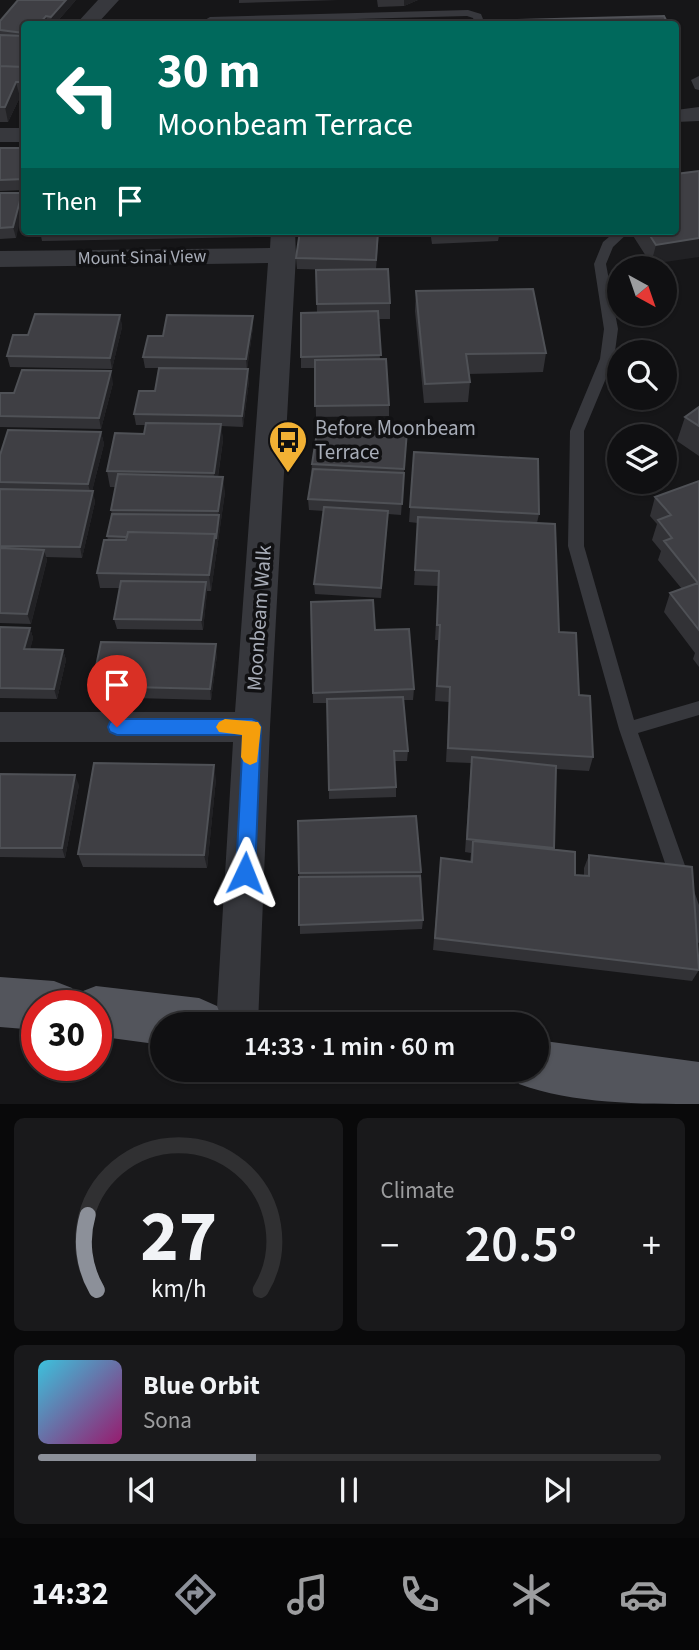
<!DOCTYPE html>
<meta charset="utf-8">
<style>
:root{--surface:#101012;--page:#19191b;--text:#f1f3f6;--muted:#9c9d9f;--line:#303032;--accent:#8c9099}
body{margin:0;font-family:"Source Sans 3",sans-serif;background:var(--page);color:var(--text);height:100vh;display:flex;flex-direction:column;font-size:26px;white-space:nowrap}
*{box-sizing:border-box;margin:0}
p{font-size:23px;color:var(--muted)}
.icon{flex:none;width:38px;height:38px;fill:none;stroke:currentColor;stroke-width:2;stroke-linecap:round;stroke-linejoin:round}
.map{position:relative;height:1104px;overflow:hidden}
.side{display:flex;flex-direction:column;gap:14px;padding:14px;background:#09090a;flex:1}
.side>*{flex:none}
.banner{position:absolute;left:21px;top:21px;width:658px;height:214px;border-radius:7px;box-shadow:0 2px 5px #0004,0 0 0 2px var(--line);background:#00695c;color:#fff;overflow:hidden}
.needle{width:46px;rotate:140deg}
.buttons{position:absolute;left:607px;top:256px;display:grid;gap:14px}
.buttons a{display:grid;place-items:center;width:70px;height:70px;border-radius:50%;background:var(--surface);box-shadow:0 2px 5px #0004,0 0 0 2px var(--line);font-size:35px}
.speed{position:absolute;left:21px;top:990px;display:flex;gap:14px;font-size:35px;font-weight:700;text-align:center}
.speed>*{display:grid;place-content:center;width:91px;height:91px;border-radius:50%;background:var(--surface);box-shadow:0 2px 5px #0004,0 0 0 2px var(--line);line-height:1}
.speed .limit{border:10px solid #d22;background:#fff;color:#111}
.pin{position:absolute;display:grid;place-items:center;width:60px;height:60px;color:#fff;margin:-72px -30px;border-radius:50% 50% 50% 0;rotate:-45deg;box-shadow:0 0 7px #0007}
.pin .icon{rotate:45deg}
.me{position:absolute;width:77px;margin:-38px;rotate:2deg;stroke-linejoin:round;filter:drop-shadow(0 0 5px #0008)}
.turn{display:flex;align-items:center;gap:24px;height:147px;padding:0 21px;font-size:32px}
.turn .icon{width:91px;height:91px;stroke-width:2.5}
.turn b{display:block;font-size:49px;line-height:60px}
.then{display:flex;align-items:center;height:66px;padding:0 21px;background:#0003;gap:14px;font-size:26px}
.big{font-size:52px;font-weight:600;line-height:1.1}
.side .tile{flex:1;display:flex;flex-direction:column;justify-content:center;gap:10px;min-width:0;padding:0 24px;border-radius:10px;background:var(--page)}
.side .dial{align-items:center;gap:0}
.dial svg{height:182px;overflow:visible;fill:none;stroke:var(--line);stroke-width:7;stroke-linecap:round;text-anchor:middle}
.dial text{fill:var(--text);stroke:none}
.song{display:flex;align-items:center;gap:21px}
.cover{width:84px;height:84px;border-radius:10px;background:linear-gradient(135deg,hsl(190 70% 55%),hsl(320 70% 35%))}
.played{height:7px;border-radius:4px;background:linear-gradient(90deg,var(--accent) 35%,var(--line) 35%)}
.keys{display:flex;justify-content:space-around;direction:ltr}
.heat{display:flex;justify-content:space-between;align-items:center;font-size:38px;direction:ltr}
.side .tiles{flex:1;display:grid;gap:14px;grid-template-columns:1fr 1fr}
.tile:last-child{grid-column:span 2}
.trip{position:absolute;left:150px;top:1012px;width:399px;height:70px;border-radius:35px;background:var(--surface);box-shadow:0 2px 5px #0004,0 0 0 2px var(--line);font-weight:600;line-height:70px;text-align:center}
.menu{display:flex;height:112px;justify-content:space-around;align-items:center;background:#060607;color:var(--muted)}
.menu .icon{width:49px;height:49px}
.menu .current{color:var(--accent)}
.menu b{font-size:32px;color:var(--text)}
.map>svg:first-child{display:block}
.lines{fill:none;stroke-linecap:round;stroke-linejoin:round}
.service{fill:#37383d;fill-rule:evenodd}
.minor{fill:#37383d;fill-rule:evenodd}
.primary{fill:#53555c;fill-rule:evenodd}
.wall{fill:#323236}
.shaded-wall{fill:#212124}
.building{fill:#3f3f44;stroke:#4f5156;stroke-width:2}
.route{fill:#1a73e8;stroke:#114b97;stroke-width:2}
.slow{fill:#f59e0b}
.labels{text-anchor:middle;stroke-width:7;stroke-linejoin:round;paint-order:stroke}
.far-street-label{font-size:18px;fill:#a8adb8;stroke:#111113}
.poi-label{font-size:21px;fill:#a8adb8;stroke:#111113;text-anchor:start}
.street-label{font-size:21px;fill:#a8adb8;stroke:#111113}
</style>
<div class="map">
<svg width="699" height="1104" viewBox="0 0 699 1104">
<rect width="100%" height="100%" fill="#161618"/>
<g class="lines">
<path class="service" d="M468 10 481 14 485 24H475L473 18 467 16 210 23 205 20 210 17Z
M699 76V90L695 89 691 80Z
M616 231H630L613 247 606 264 618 329 614 359 584 431V546L634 720 699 701V715L638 733 699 905V943L692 940 689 933 619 729 568 546 570 431 600 359 604 329 594 264 603 242Z"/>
<path class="minor" d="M98 0H119L97 24H76Z
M699 107V121L676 122V110Z
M0 128H24V142H0Z
M271 231H295L296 255 270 727 258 1024H216L233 742H0V712H235L268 263 0 267V251L270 248Z"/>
<path class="primary" d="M0 977 54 981 72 988 76 998 78 993 96 986 199 998 217 1006 224 1024H163V1045L96 1036V1006H37V1030L0 1027Z
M537 1040 699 1062V1104C642 1104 572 1104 519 1084L512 1069H537Z"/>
</g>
<path class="wall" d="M76 0 55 24H24V98L20 97 8 122H0V21Z
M239 0H338L239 3Z
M377 0H418L404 6 378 7Z
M0 148H24V190L0 191Z
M0 193H22L16 238 0 239Z
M40 231H257L256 237 42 241Z
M379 231 376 269 390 303V319H378L380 359 389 405V416L316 417 315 368H301V357L317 313 316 270H339L297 269 296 258Z
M430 231H500L498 241 432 244Z
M630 231H676L651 264Z
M416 291 546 353 543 372 468 374 470 382 468 402 424 403 415 311Z
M120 315 122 327 112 369 10 367 7 356 28 335Z
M253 327 247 369 249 381 243 427 221 426 223 440 218 477 225 492 211 591H207L203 630 117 629 114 619 120 588H100L97 573 108 540 107 536 112 515 111 510 116 487H110L107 471 144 434 145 425H136L134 414 155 391 159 368H145L143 357 163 336Z
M113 383 101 429 0 427V393H14Z
M699 407V456L677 441 685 417Z
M407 431 401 515 388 514 381 598 315 594 314 584 324 511 309 510 308 499 312 464Z
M101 432 104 444 92 491 95 502 82 558 46 557 47 560 31 624 0 623V455Z
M414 452 539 514 537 523 559 632 579 695 593 757 589 771 556 769 554 850 575 875 584 876V868L589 855 699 970 692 981 433 950 441 858 470 862 471 853 465 852 471 763 446 762 449 702 435 701 438 640H435L438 586 414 585 418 523 409 522Z
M699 481V667L693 659 695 653 664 612 670 593 682 589 658 560 661 551 652 540 657 524 650 516 655 497Z
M311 602 375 630 414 689 413 700H403L408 751 407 761H394L396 787V797L329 799 327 703H313Z
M0 627 30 628 33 638 30 649 63 650 66 660 57 699 0 698Z
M217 655 211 700 95 697 92 686Z
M0 774 79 785 65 858 0 857Z
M216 779 207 868 83 867 78 854Z
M298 821 421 872 423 920 422 929 300 934Z"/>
<path class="shaded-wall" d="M66 0H76L55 24H53L51 17Z
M404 0H418L404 6Z
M46 16 48 24H41L40 23Z
M16 82 20 97 8 122 5 107Z
M22 193 24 206 16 238 13 227Z
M699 238V257L651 264 656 245Z
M120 315 122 327 112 369 110 358Z
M253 316V327L247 370 246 359Z
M248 369 249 381 243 427 242 416Z
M111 371 113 383 101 429 99 418Z
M221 424 223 440 216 489 214 473Z
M101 432 104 444 91 495 88 484Z
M223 477 225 492 211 591 209 575 219 515 218 511Z
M93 491 95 502 82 558 80 547Z
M44 550 47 560 31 624 27 614Z
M206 582 207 593 203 630 201 620Z
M30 628 33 638 28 659 24 649Z
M216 644 217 655 211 700 210 689Z
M63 650 66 660 57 699 54 689Z
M214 765 216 779 207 868 204 855Z
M75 775 79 785 65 858 62 848Z"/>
<path class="building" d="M18 0H66L51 17 46 16 40 23 35 22 32 24H24V33L0 30V21Z
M664 16 668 24H449L448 22Z
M0 35 24 36V61L22 67 0 66Z
M0 66 24 67V82H16L5 107H0Z
M0 148H24V179L0 180Z
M699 171V238L656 245 647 231H676V174Z
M0 193H22L13 227 0 228Z
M300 231H378L376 260 296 258Z
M388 269 390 303 317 304 316 270Z
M533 289 546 353 466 354 470 382 425 384 416 291Z
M378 311 381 355 301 357V313Z
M35 314 120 315 110 358 7 356 13 335H28Z
M167 315 253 316 246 359 143 357 148 336H163Z
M386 359 389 405 315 406V360Z
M159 368 248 369 242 416 134 414 139 391H155Z
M22 370 111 371 99 418 0 416V393H14Z
M699 407V426L685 417Z
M146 423 221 424 214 473 107 471 115 433 144 434Z
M318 426 407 431 404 469 312 464Z
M8 430 101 432 88 484 0 482V455Z
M414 452 538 459 539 514 410 507Z
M313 469 404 473 402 504 308 499Z
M118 474 223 477 218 511 111 510Z
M699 481V630L670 593 698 583 664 541 672 538 658 520 671 515 655 497Z
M0 489 93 491 80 547 0 546Z
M324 507 388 511 381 588 314 584Z
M112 514 219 515 216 539 215 534 128 532 127 537 107 536Z
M418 517 555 524 559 632 576 633 579 695 590 696 593 757 448 748 450 687 437 686 440 625H437L439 571 415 570Z
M128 532 215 534 209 575 97 573 104 540H126Z
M0 548 44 550 27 614 0 613Z
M121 581 206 582 201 620 114 619Z
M373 600 375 630 409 629 414 689 313 693 311 602Z
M0 627 30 628 24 649 63 650 54 689 0 688Z
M101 642 216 644 210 689 92 686Z
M403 697 408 751H394L396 787 329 790 327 699Z
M472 757 556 766 554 848 467 839Z
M94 763 214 765 204 855 78 854Z
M0 774 75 775 62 848H0Z
M416 816 421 872 299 873 298 821Z
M473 841 575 852V875L589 876V855L692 867 699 970 435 938 441 858 472 862Z
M420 876 423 920 299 925V877Z"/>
<path class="route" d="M117 719H252L258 722 261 727 255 873 252 880 245 883 238 880 236 873 243 735H117L110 732 108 727 110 722Z"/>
<path class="slow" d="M225 719 258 722 261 727 257 762 250 765 244 762 241 757 242 735 219 732 216 727 219 722Z"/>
<defs>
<symbol id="bus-pin" viewBox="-11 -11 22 30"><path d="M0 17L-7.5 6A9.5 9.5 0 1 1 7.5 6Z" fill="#f2b134" stroke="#111113"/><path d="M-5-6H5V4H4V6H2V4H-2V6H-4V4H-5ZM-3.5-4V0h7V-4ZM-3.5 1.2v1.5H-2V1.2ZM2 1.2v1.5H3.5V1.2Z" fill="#111"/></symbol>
</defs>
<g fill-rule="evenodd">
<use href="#bus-pin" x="266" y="418" width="44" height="60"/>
</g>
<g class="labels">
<g class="far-street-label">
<text transform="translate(142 257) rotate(-1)" y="6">Mount Sinai View</text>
</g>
<g class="poi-label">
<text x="315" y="435">Before Moonbeam<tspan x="315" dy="24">Terrace</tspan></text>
</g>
<g class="street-label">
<text transform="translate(259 618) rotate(-86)" y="7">Moonbeam Walk</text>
</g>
</g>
</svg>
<div class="buttons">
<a><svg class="needle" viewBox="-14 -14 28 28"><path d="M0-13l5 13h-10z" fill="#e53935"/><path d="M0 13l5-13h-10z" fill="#9c9d9f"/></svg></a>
<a><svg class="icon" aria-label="search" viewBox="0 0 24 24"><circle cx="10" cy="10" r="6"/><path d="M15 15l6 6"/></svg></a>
<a><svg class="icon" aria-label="layers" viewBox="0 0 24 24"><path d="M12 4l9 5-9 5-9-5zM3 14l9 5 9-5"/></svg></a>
</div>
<div class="speed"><div class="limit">30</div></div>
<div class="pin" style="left:117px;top:727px;background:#d93025"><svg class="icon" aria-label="arrive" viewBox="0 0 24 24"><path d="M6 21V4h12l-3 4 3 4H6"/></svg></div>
<svg class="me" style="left:245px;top:873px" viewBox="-20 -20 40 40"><path d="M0-17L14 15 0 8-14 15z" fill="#1a73e8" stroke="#fff" stroke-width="4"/></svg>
<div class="trip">14:33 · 1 min · 60 m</div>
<div class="banner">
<div class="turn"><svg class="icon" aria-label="left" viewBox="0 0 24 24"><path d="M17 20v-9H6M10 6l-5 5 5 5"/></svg><div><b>30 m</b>Moonbeam Terrace</div></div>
<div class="then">Then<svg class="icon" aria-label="arrive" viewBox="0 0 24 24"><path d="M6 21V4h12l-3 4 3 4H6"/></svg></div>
</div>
</div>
<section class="side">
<div class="tiles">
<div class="tile dial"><svg viewBox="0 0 100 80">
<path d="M14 69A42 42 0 1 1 86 69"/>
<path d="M14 69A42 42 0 0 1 10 36" stroke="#8c9099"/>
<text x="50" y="56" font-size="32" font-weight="700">27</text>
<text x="50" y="72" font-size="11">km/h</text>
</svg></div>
<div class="tile"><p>Climate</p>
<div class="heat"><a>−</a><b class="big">20.5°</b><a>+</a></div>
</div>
<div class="tile">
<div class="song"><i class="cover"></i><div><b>Blue Orbit</b><p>Sona</p></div></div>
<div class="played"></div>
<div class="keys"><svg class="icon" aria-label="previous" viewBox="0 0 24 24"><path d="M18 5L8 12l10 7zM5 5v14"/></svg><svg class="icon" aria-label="pause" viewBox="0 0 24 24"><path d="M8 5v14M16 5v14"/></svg><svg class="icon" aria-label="next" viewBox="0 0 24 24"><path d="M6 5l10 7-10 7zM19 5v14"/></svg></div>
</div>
</div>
</section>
<nav class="menu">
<b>14:32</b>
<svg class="icon current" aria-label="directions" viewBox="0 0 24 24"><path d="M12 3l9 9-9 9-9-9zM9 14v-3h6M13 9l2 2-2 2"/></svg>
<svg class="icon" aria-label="music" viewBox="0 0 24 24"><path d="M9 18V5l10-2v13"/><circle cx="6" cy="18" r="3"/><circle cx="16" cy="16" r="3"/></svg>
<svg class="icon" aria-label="phone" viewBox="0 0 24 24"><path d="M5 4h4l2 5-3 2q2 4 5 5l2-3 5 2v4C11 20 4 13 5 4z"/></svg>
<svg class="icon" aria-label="climate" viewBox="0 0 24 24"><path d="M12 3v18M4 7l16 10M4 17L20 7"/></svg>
<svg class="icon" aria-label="car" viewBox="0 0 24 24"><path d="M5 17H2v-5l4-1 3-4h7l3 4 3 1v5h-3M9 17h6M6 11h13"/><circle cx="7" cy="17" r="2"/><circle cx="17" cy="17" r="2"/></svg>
</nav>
